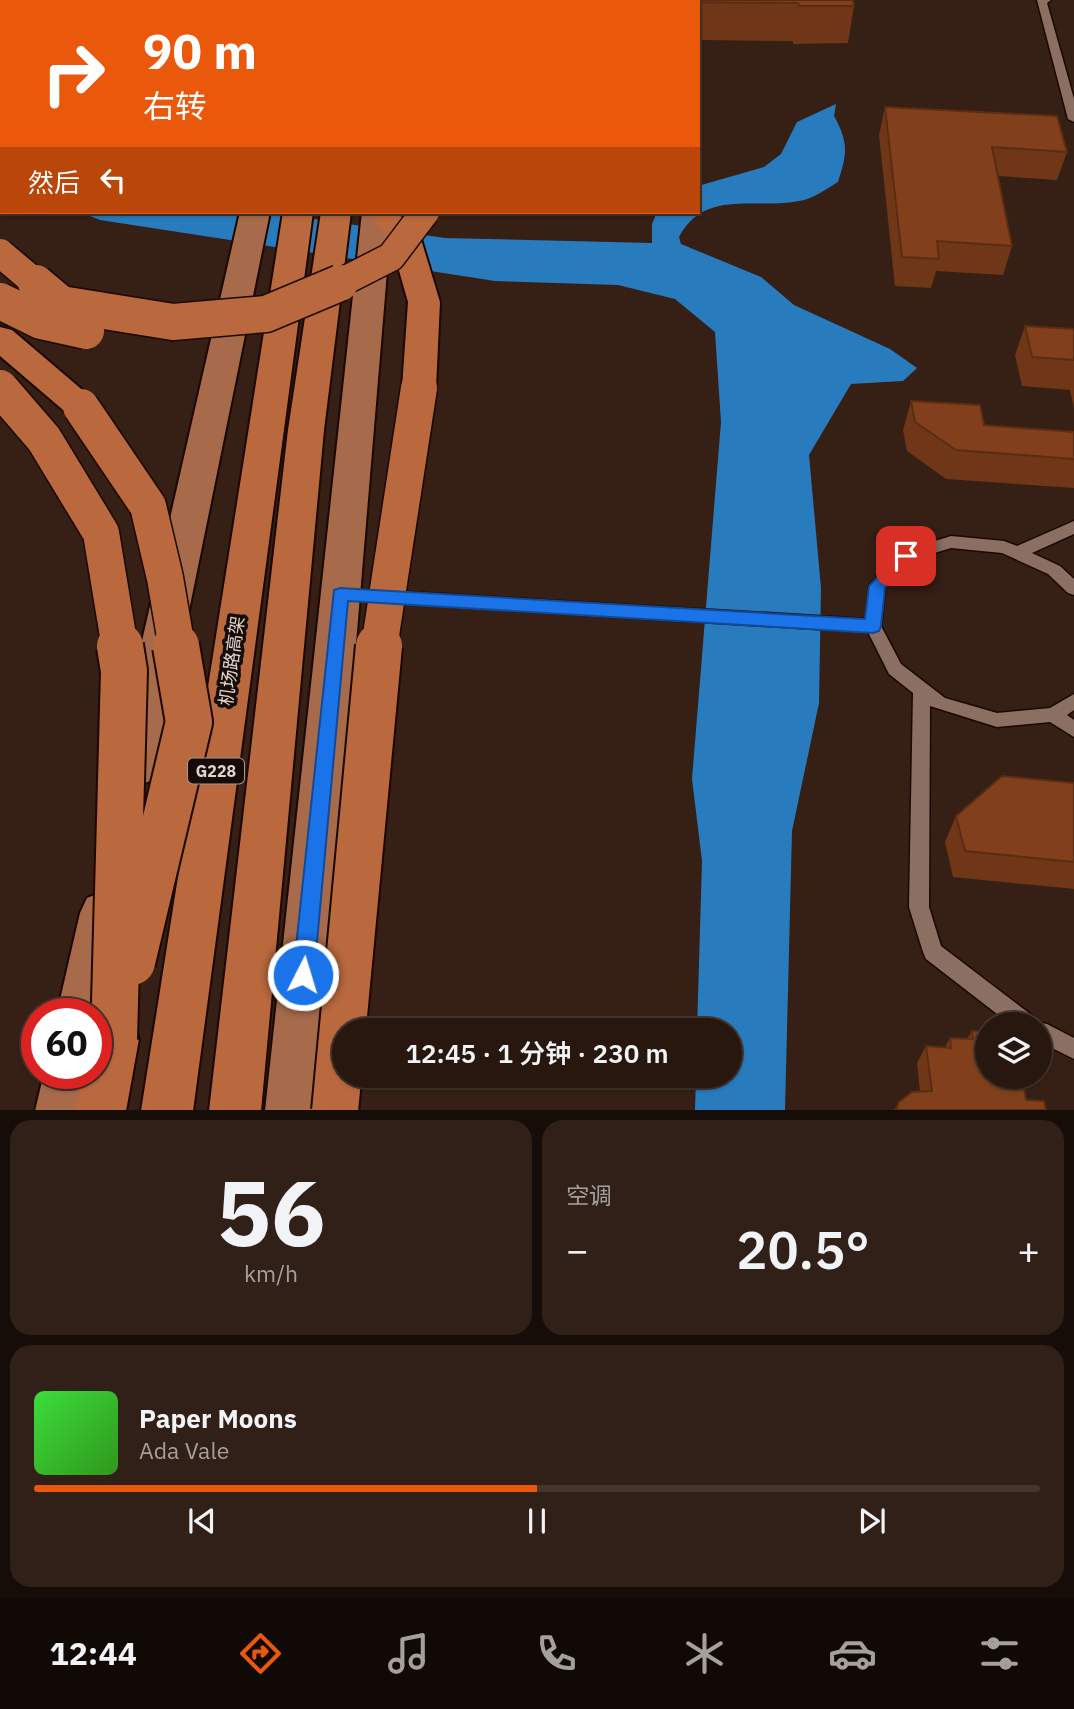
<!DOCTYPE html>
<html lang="zh">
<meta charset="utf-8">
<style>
:root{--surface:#28170f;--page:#302018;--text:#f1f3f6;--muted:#a59f9e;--line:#44362f;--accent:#ea580c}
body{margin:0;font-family:"IBM Plex Sans","Noto Sans SC",sans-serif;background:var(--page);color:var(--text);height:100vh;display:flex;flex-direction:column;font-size:26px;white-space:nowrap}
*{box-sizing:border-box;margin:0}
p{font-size:23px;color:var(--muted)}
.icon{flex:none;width:38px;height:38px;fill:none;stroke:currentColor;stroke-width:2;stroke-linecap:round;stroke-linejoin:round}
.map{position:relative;height:1110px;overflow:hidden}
.sheet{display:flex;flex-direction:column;gap:10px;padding:10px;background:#160d08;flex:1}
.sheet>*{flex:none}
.hud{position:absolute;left:0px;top:0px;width:700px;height:214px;box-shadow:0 2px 5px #0004,0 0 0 2px var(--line);background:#ea580c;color:#fff;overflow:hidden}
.fabs{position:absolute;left:975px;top:1012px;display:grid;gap:14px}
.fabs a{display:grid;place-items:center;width:77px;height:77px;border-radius:50%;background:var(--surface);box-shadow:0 2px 5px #0004,0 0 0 2px var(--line);font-size:35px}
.speed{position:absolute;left:21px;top:998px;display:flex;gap:14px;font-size:35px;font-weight:700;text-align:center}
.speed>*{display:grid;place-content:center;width:91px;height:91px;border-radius:50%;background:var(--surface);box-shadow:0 2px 5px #0004,0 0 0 2px var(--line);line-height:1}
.speed .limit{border:10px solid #d22;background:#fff;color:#111}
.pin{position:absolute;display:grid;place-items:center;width:60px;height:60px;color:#fff;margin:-30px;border-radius:14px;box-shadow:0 4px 10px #0006}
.me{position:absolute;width:77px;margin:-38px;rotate:5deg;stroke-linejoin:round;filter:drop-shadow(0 0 5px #0008)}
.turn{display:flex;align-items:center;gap:24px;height:147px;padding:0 28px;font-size:32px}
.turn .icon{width:91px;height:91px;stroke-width:2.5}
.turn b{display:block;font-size:49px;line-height:60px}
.then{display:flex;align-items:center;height:66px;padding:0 28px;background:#0003;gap:14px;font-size:26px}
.big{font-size:52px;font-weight:600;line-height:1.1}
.sheet .card{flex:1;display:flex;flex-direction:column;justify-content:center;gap:10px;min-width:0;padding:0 24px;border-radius:21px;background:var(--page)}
.sheet .dial{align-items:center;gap:0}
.dial b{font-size:91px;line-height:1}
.song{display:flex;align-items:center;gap:21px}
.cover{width:84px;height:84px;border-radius:10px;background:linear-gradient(135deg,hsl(120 70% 55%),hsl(110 70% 35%))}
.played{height:7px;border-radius:4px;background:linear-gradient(90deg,var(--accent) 50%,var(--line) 50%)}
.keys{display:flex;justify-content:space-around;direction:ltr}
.heat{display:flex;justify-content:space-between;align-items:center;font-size:38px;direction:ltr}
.sheet .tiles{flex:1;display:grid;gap:10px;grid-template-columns:1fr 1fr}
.card:last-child{grid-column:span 2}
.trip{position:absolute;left:332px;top:1018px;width:410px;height:70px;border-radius:35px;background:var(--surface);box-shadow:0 2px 5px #0004,0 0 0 2px var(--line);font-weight:600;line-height:70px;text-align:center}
.menu{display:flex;height:112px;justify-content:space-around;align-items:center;background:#100906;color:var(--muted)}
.menu .icon{width:49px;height:49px}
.menu .active{color:var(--accent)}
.menu b{font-size:32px;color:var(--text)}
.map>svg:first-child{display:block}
.water{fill:#287bbd}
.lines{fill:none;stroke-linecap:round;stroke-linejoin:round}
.lane-casing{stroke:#1c0801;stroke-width:3}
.primary-casing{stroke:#1c0801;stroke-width:4}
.highway-casing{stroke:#1c0801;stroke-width:4}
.lane{fill:#8b6f62;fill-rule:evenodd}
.primary{fill:#a76b4c;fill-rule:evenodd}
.highway{fill:#ba693e;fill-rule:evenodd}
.highway-bridge-far2-casing{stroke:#1c0801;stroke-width:31;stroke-linecap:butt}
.highway-bridge-far1-casing{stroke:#1c0801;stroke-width:39;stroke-linecap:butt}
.highway-bridge-casing{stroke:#1c0801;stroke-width:50;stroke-linecap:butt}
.highway-bridge-far2{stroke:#ba693e;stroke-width:28}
.highway-bridge-far1{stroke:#ba693e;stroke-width:36}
.highway-bridge{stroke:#ba693e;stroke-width:46}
.wall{fill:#6f3717}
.building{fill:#81401b;stroke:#5a2d13;stroke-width:2}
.route{fill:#1a73e8;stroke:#114b97;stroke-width:2}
.labels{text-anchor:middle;stroke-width:7;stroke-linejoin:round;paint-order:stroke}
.shield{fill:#160c07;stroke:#a69891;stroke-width:2}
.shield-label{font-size:16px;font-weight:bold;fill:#e4d4cc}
.street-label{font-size:18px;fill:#e4d4cc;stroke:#160c07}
</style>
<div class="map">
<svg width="1074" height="1111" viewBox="0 0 1074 1111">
<rect width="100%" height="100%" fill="#361f14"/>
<path class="water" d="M836 104 834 116C849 143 847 154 838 182 826 189 813 199 799 201 755 210 705 188 679 237L681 244 761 277 794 305 890 349 917 368 903 381 851 384 809 455 821 588 819 703 792 831 785 1110H695L696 1076H730V1031H697L702 861 692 779 721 422 715 332 675 299 618 285 495 281 100 220 80 212H265L445 238 652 243V224L657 212H698V186L764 167 781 154 797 122Z"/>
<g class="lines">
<defs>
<path id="lane" d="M1037 0H1051L1047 3 1074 99V122L1068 119Z
M1074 521V534L1032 553 1060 566 1074 579V595L1068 593 1048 574 1002 553 951 548 912 560 885 588 881 626 901 664 945 698 997 713 1050 708 1074 694V710L1067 715 1074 720V737L1050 722 997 727 930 706 929 907 941 946 1034 1017 1037 1022 1047 1024 1074 1038V1059L1040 1042V1024H1010L926 959 923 952 909 907 913 693 889 674 868 632 340 600 334 598 332 594 334 590 340 588 866 619 869 586 900 552 951 536 1004 541 1017 546Z"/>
<path id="primary" d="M284 0H308L309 2H283Z
M385 0H409L410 2H384Z
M0 77H2V93H0Z
M0 137H2L0 155Z
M240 212H270L157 768 150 781 135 787 120 781 113 768Z
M362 212H392L317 1111H265Z
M104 891 121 898 128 913 107 1013 100 1030 96 1031V1013H57L80 913 87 898Z
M44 1073H94L87 1111H35Z"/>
<path id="highway" d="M201 0H227L200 2Z
M317 0H341L342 2H316Z
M353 0H377L378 2H352Z
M0 62H2L0 79Z
M283 212H313L193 1111H141Z
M321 212H351L324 430 261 1111H209L288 430Z
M365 212H397L420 236 440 302 436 388 431 396 419 400 407 396 402 388 408 302 390 239Z
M0 327 12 330 93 399 98 407 93 415 81 419 69 415 0 356Z
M114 1014 132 1021 139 1039 126 1111H74L82 1073H96V1021Z"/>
</defs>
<use href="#lane" class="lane-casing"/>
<use href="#primary" class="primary-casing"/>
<use href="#highway" class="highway-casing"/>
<use href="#lane" class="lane"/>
<use href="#primary" class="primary"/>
<use href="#highway" class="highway"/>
<defs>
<path id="highway-bridge-far2" d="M0 253 38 285
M336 285 391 257 425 212"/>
<path id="highway-bridge-far1" d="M36 283 61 304 173 322 266 314 340 283
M0 301 41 321 86 331
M0 388 44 439 101 533 120 648
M81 407 148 506 165 578 177 648
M379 648 419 388"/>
<path id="highway-bridge" d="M132 962 189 722 176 646
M114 1039 124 671 120 646
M335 1111 379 646"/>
</defs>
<use href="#highway-bridge-far2" class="highway-bridge-far2-casing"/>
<use href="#highway-bridge-far1" class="highway-bridge-far1-casing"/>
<use href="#highway-bridge" class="highway-bridge-casing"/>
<use href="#highway-bridge-far2" class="highway-bridge-far2"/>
<use href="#highway-bridge-far1" class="highway-bridge-far1"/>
<use href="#highway-bridge" class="highway-bridge"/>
</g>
<path class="wall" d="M645 0H853L854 6 848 43 793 44V41L698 40V2H645Z
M885 107 1067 152 1057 180 998 176 1012 246 1003 275 936 271 931 288 895 286 879 135Z
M1025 326 1074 329V409L1070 390 1022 386 1015 355Z
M911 401 984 425 1074 432V488L946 479 907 451 903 430Z
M1074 783V889L953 877 945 842 956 816Z
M972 1031 1026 1100 1046 1110H894L899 1102 920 1092 917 1063 926 1046 945 1047 950 1038 967 1039Z"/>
<path class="building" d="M653 0H853L854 6H799L798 3 653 2Z
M885 107 1057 116 1067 152 992 147 1012 246 937 241 939 259 902 257Z
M1025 326 1074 329V360L1032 357Z
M911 401 980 405 984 425 1074 432V459L956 450 915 422Z
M1002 776 1074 783V862L965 851 956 816Z
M972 1031 987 1032V1076H1022L1026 1100 1044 1101 1046 1110H896L899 1102 912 1092 932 1091 926 1046 951 1048 950 1038 973 1039Z"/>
<path class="route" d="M906 550 914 556 885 588 881 626 879 631 873 633 348 601 314 975 311 982 303 984 296 982 293 975 334 590 340 588 865 619 869 586 901 552Z"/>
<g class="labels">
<rect class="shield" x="188" y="758.5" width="56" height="25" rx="5"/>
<g class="shield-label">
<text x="216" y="777">G228</text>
</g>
<g class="street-label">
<text transform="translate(232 661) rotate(-82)" y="6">机场路高架</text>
</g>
</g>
</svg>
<div class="fabs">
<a><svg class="icon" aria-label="layers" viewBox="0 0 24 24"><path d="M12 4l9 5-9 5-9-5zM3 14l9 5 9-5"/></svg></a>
</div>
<div class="speed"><div class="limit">60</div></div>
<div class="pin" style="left:906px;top:556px;background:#d93025"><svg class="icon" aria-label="arrive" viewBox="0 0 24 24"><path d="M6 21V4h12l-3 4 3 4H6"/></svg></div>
<svg class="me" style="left:303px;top:975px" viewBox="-20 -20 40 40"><circle r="17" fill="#1a73e8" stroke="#fff" stroke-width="3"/><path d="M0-11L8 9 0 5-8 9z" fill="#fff"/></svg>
<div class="trip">12:45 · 1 分钟 · 230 m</div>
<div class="hud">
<div class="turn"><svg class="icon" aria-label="right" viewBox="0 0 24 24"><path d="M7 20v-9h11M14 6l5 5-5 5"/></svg><div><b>90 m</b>右转</div></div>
<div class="then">然后<svg class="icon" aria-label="left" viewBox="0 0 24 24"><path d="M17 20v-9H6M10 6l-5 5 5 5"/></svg></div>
</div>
</div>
<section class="sheet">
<div class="tiles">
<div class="card dial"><b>56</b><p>km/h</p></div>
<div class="card"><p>空调</p>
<div class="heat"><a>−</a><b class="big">20.5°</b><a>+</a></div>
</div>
<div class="card">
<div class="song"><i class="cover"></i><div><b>Paper Moons</b><p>Ada Vale</p></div></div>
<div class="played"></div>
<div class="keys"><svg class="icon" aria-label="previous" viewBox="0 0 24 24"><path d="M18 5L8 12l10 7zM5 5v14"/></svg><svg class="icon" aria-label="pause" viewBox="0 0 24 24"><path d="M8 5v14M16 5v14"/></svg><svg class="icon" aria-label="next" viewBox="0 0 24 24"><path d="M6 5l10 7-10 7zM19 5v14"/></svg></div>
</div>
</div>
</section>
<nav class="menu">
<b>12:44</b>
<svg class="icon active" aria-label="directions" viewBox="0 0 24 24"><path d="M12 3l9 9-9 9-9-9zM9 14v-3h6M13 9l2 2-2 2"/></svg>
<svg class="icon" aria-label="music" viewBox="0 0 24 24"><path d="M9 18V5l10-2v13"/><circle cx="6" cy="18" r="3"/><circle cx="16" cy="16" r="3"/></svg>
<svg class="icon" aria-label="phone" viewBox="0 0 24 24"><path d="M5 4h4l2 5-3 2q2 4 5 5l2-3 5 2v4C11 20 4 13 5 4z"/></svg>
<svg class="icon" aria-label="climate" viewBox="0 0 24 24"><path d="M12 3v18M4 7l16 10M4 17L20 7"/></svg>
<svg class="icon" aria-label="car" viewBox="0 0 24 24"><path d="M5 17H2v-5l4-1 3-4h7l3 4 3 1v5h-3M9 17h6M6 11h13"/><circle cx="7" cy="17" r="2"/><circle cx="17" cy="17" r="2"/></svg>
<svg class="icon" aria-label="filters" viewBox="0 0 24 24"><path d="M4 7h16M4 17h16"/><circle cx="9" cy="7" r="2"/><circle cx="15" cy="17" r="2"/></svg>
</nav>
